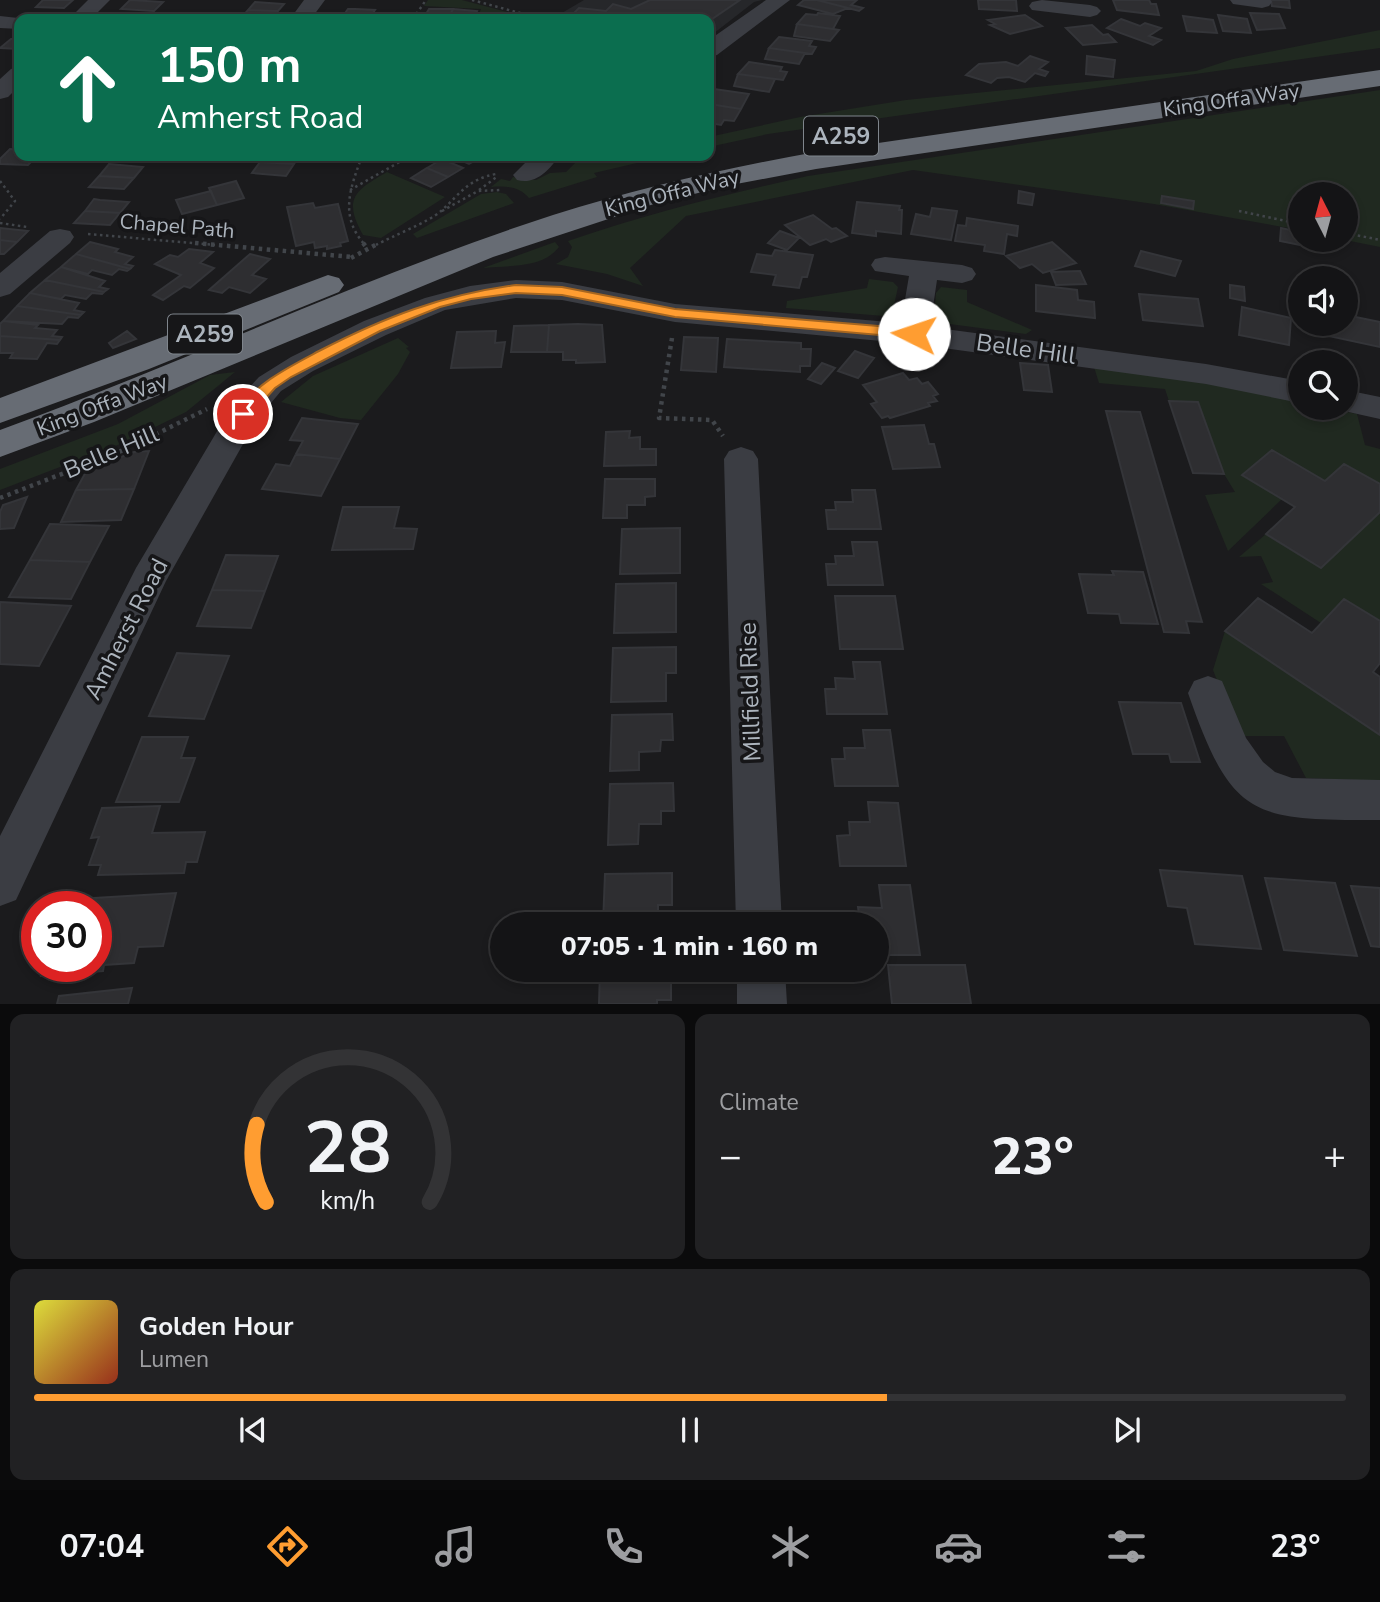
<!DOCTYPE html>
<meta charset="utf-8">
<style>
:root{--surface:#141416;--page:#212123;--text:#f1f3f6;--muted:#9d9ea1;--line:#333335;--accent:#ff9d31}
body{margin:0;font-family:"Nunito Sans",sans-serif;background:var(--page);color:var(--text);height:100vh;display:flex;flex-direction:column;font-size:26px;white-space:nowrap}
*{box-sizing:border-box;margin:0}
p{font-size:23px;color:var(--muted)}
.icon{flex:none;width:38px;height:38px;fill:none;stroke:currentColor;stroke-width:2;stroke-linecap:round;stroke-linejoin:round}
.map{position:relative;height:1004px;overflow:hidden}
.sheet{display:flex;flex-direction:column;gap:10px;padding:10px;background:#0b0b0c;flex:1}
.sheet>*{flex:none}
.top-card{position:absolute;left:14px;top:14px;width:700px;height:147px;border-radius:14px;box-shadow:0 4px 10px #0003,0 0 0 2px var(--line);background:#0b6e4f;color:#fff;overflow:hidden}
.needle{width:46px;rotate:354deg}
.controls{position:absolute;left:1288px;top:182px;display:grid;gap:14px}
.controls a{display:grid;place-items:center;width:70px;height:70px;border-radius:50%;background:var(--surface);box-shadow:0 4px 10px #0003,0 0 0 2px var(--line);font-size:35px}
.speed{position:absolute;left:21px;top:891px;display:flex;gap:14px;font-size:35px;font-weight:700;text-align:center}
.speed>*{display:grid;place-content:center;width:91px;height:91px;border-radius:50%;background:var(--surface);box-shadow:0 4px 10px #0003,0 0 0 2px var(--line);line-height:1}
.speed .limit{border:10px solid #d22;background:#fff;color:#111}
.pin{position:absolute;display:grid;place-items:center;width:60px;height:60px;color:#fff;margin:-30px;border:4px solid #fff;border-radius:50%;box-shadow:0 2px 7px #0007}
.me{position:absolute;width:77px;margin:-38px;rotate:274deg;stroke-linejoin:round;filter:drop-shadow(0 0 5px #0008)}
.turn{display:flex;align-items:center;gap:24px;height:147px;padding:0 28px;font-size:32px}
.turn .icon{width:91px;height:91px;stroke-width:2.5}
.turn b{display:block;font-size:49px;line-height:60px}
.big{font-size:52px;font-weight:800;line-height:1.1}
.sheet .tile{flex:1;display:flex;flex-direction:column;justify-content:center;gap:10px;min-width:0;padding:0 24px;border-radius:14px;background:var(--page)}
.sheet .dial{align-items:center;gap:0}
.dial svg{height:182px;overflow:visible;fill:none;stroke:var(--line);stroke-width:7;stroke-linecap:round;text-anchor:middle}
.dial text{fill:var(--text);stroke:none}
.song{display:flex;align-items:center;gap:21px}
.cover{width:84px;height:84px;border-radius:10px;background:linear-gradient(135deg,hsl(60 70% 55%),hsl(10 70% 35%))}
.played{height:7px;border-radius:4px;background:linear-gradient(90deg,var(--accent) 65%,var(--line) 65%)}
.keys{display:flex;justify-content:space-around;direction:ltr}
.heat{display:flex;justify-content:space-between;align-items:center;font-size:38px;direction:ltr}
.sheet .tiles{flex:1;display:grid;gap:10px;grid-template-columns:1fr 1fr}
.tile:last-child{grid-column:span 2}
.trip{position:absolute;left:490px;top:912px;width:399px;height:70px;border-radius:35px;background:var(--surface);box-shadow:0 4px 10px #0003,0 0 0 2px var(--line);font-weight:800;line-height:70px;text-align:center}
.tabs{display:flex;height:112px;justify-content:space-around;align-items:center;background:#080809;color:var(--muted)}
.tabs .icon{width:49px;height:49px}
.tabs .current{color:var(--accent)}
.tabs b{font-size:32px;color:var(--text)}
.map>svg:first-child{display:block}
.built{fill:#26272a}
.green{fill:#202920}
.building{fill:#2e2e31;stroke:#343539;stroke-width:2}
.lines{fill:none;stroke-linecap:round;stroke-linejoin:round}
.path-far1{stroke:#41454a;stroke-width:2.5;stroke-dasharray:2.5 3.5;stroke-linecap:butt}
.path{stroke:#41454a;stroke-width:4.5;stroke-dasharray:3.5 4.5;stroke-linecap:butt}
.street{fill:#3b3d43;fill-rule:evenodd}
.highway{fill:#676c74;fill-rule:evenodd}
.route{fill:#ff9d31;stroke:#a66620;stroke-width:2}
.labels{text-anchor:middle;stroke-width:7;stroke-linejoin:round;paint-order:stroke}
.far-street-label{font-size:21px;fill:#acb4bd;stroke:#161618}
.shield{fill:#161618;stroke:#7f858c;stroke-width:2}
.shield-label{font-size:23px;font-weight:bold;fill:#acb4bd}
.street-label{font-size:24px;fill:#acb4bd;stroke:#161618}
</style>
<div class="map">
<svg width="1380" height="1004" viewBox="0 0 1380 1004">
<rect width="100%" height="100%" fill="#1b1b1d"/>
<path class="built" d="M584 0H762L754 2 709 37V19L555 17Z"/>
<path class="green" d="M428 0H462L533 19H477L481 9 424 6Z
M1380 30V48L768 134 709 147V137L800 117 906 100 1196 71 1233 59Z
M1380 90V247L1345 240 1346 194H1300V230L1154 204 913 170 686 216 630 268 643 286 607 274 556 264 568 257 572 247 568 241C646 214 727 194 808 176Z
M627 156H667L594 173 597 177 529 198C519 186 506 186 491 187L501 179 510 181 513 177 536 180 550 173 566 172 576 162 597 163Z
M387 172 445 197 381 238 363 235C342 198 356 190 387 172Z
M497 192 506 194 514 203 417 238 413 234 481 194Z
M555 242 559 247C542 269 509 265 483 268Z
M869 279 893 282 898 287 893 310 884 316 786 308 787 301 867 288Z
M941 287 967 290V302L1032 330 1026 334 942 323 934 318 936 293Z
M398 338 409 347 406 348 410 352 398 374 361 420 340 418 281 402 313 376Z
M1094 367 1223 386 1300 402V408H1326L1357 414 1365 445 1380 449V484L1344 464 1325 481 1243 475 1282 499 1228 551 1205 495 1235 492 1224 474 1198 402 1169 401 1165 389 1099 383Z
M235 372 186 412 120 444 0 490V469L118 424 210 375Z
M1380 512V621L1344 599 1321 623 1261 584 1273 582 1261 556 1239 557 1266 534 1321 568Z
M1225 631 1380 735V781L1306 778 1284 736H1239L1213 670Z"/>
<path class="building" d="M43 0H73L64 8 36 7Z
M130 0 163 2 154 11 121 9Z
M650 0H740L709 21V19L654 17 569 18 579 8 606 11 613 4 631 9Z
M804 0H817L848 8 833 14 798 5Z
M817 0H857L851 5 863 8 859 11Z
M978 0H1016L1017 11 979 9Z
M1113 0H1149L1151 4H1156L1159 15 1117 10Z
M1271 0H1289L1290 8 1272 6Z
M255 2 269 3 284 4 278 11 248 10Z
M348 9H355L375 10 370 17 343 16Z
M429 9H453L448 19H423Z
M453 9 477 11 473 19H448Z
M248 10 278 11 272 19 241 18Z
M818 13 840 16 833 29 797 24 806 14 817 15Z
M1250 13 1279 14 1285 28 1257 30Z
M1025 15 1042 26 1010 34 990 25 995 24 988 20Z
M1218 15 1247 19 1251 33 1223 31Z
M1183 16 1213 20 1217 33 1187 31Z
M1121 19 1140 26 1145 23 1161 28 1149 36 1161 40 1153 45 1107 28Z
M797 24 833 29 839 30 830 41 794 36Z
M1092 25 1103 35 1108 34 1116 42 1083 45 1066 28Z
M779 37 812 41 809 46 816 47 812 54 769 48Z
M11 39H19V49L0 48Z
M769 48 805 53 799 64 765 59Z
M1030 56 1048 62 1039 69 1048 72 1045 76 1035 73 1025 82 1009 77 997 78 991 83 966 75 979 64 1006 62 1018 66Z
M1087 56 1115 60 1113 77 1086 74Z
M749 62 782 67 780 71 787 72 783 80 738 74Z
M738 74 775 79 769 92 734 86Z
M714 89 749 94 741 109 709 104V97Z
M709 104 741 109 734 121 724 120 721 125 709 123Z
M10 149 19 150V156H37L28 165 0 164V159Z
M264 156H299L294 164 260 162Z
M451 156H483L469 164Z
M442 159 463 168 448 177 427 168Z
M260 162 294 164 286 176 252 173Z
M109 164 143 167 134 178 99 176Z
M427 168 448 177 431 187 411 178Z
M99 176 134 178 124 189 89 187Z
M236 181 244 198 217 205 209 188Z
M211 191 217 205 182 214 176 200Z
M1019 191 1034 194 1032 205 1018 203Z
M1162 196 1194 201 1193 209 1161 203Z
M94 199 100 200 129 202 120 213 85 211Z
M857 202 900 206 899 210H902L901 234 876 231V236L852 233Z
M313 203 315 208 338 204 348 241 340 243 341 246 327 249V246L315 248 314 242 296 246 287 207Z
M932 208 957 211 951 240 911 234 916 214 930 217Z
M85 211 120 213 110 225 74 223Z
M813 215 832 229 836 228 847 236 831 242 826 239 810 245 785 225Z
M967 218 1018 226 1017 236 1007 234 1004 254 984 251 985 245 955 241 958 225 966 226Z
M0 228 28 231 17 242 0 240Z
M1281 228 1300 232V240H1310V247L1280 241Z
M780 231 799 238 787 250 768 243Z
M0 240 17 242 4 254H0Z
M90 242 118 249 115 252 133 257 125 264 133 266 130 269 76 254Z
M1052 242 1076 263 1043 273 1032 264 1020 268 1006 256Z
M189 249 213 252 200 263 214 268 190 288 184 286 163 300 153 295 181 275 155 264 170 255 178 257Z
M775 250 813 255 807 277H802L799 288 773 285 776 275 751 272 757 254 772 256Z
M1141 251 1181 261 1175 276 1135 266Z
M76 254 130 269 127 271 119 269 112 275 92 270 88 274 61 267Z
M250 254 270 259 252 275 266 279 250 293 229 287 222 293 209 290Z
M61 267 105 281 99 287 108 289 104 292 45 280Z
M1080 271 1086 284 1056 285 1051 272Z
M45 280 104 292 102 294 92 293 86 299 65 295 61 299 30 293Z
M1036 285 1077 290 1078 300 1094 302 1095 318 1036 311Z
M1230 285 1244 287 1245 301 1230 298Z
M30 293 79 303 74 310 84 312 81 315 17 306Z
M1139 294 1198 299 1203 326 1143 320Z
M17 306 81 315 78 318 68 317 62 324 3 321Z
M1242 307 1291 318 1289 345 1239 335Z
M1346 315 1380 322V347L1324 335V324H1346Z
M3 321 38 325 35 328 57 330 52 336 62 337 60 340 0 336V324Z
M578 324 602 325 605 362 576 363V360H563V352H547L549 325Z
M549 325 547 352H511L514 326Z
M127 331 136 339 113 348 109 343Z
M496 331 495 343 505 342 501 367 451 368 457 332Z
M0 336 60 340 57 344 47 343 37 359 10 358 13 353H0Z
M684 337 718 338 716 372 681 370Z
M727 339 801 343V349H811L810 366H800V372L724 367Z
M855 351 874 358 858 378 838 371Z
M822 363 835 368 821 384 808 379Z
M1020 363 1048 365 1052 392 1024 390Z
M903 373 909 380 917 378 922 384 928 382 938 394 933 396 937 401 928 403 930 406 890 418 888 416 882 418 871 404 877 402 863 385Z
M1169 401 1198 402 1224 474 1193 473Z
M1106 411 1140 412 1202 622 1186 621 1189 633 1164 632Z
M302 418 358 424 340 459 296 454 303 441 290 440Z
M924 425 929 444H934L940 467 893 469 882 427Z
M630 431 629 438 640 437V449H656V465L604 466 606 432Z
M1272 450 1325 481 1344 464 1380 484V512L1321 568 1266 534 1295 507 1242 475Z
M149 451 134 489 76 490 87 470 134 452Z
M296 454 340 459 321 496 262 489 276 464 290 466Z
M605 479H655V496L645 497V505H627V518H603Z
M134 489 121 520 61 522 76 490Z
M852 490H875L881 529H828L826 510H836L835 502H853Z
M27 497 14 528 0 529V512L3 505Z
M343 507H399L394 528 417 529 413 549 332 550Z
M50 524 109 526 90 562 30 560Z
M680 528V573L620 574 622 529Z
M852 542H877L883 585H828L826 564H836L835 556H854Z
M226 555 278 556 265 591 212 590Z
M30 560 90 562 71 599 9 597Z
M1112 571 1143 572 1158 624 1121 623 1119 614 1088 613 1079 574 1114 575Z
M676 583V632L614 633 616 584Z
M212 590 265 591 251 628 197 626Z
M835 596H895L903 649H840Z
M1258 598 1312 633 1344 599 1380 621V663L1373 672 1380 677V735L1225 631Z
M0 602 71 606 39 666 0 664Z
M676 647V673H666V701L611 702 613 648Z
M177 653 229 656 204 719 149 716Z
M853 662H880L887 714H827L825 689H836L835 678 855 679Z
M1119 702 1181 703 1200 762H1171L1169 754H1133Z
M672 714 673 740H661L660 751 639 752V770L610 771 612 715Z
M863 730H890L898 786H835L832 759H845L844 748H865Z
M142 737H188L181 758H195L179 802H116Z
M673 783 674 811H661V824H639L638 844 608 845 610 784Z
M868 802 898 803 906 866H840L837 836 850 835 849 822H870Z
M160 806 152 833 205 832 197 862H186L184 873 98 875 101 865H89L99 837 91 838 102 808Z
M1160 870 1242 876 1261 949 1195 944 1187 908 1168 906Z
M672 873V905H658V919L635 920V924H603L605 874Z
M1265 878 1335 883 1357 956 1284 950Z
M879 885H910L920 955H877V924H847L846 922H860L858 907 882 908Z
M1351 886 1380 888V947L1371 946Z
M176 893 163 946 138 947 134 963 104 965 103 971 41 976 43 966H96V906H76L78 899Z
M888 965H965L971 1004H892Z
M600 970H671V1000H657V1004H599Z
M132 988 128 1004H57L59 996Z"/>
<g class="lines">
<path class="path-far1" d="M472 0 542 19
M413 19 426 0
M362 156C350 189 339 216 365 245
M0 181 15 201 0 219
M350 190 410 156
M479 190 498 176
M442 211 478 191 502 190
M1239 211 1300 224
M0 223 27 227
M1346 233 1380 240
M88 234 215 245
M376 245C392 236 429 222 441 211 460 194 468 179 496 174"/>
<path class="path" d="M195 243 352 257
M363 243 368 249
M351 258 379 243
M672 338 659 418 712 420 723 436
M0 498 126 449 207 409"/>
<path class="street" d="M88 0H110L91 19H69Z
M304 0H325L311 19H290Z
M766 0H790L717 55 709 57V40Z
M1042 0 1090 5 1097 7 1101 11 1097 15 1090 17 1032 10 1029 6 1032 2Z
M1230 0H1271L1272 2 1269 6 1262 8 1233 4Z
M0 16 27 19H19V29L0 28Z
M19 67V86L8 97 0 99V79L11 69Z
M532 156H559C549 171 535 185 517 180L513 175Z
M60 229 70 231 74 237 70 243 10 294 0 297V273L50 231Z
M885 257 962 265 972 268 976 274 972 280 962 283 937 280 930 327 1206 364 1300 381V403L1206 384 914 344 675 322 562 300 516 298 445 310 386 335 313 371 281 391 256 421 166 581 16 900 0 906V836L136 568 232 406 259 377 291 357 364 321 425 298 470 286 516 280 562 282 675 304 901 323 909 276 875 271 871 265 875 259Z
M1346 390 1380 397V419L1335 409 1346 408Z
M741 447 753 451 758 459 782 924H736L724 459 729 451Z
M1208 676 1222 681 1246 738 1263 762 1275 772 1292 778 1380 780V820C1252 820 1232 819 1188 693L1194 681Z
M737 970H785L787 1004H737Z"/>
<path class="highway" d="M1380 70V86L816 169 731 185 657 203 493 257 94 422 0 457V430C186 362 365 276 553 215 639 188 727 168 816 152Z
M328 275 339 278 344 285 339 292 149 369 0 423V398Z"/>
</g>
<path class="route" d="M516 285 562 287 675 309 914 329 921 334 914 338 675 317 562 295 516 293 471 299 440 307 380 331 291 377 275 388 248 418 243 419 235 414C256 383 287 368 319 351 385 317 442 295 516 285Z"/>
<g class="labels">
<g class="far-street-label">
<text transform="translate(1231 100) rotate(-8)" y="7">King Offa Way</text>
<text transform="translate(672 193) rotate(-14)" y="7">King Offa Way</text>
<text transform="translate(177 226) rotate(5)" y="7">Chapel Path</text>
<text transform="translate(102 405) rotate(-21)" y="7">King Offa Way</text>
</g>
<g class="shield">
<rect x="804" y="116.5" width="74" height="39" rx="5"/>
<rect x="168" y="314.5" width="74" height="39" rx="5"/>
</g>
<g class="shield-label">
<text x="841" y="144">A259</text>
<text x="205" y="342">A259</text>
</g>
<g class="street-label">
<text transform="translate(1026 349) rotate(8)" y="8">Belle Hill</text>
<text transform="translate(111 452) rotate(-23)" y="8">Belle Hill</text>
<text transform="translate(126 629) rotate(-63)" y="8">Amherst Road</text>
<text transform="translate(750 692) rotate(-92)" y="8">Millfield Rise</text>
</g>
</g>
</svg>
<div class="controls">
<a><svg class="needle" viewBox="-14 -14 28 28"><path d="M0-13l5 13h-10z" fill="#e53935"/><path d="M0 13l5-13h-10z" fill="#9d9ea1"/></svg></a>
<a><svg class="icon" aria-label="sound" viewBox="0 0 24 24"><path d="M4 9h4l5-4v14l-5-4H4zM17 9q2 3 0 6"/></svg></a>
<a><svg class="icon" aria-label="search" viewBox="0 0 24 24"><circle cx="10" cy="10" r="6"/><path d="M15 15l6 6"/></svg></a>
</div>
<div class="speed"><div class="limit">30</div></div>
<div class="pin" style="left:243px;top:414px;background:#d93025"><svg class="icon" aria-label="arrive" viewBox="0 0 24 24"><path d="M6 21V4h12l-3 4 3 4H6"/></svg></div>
<svg class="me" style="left:914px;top:334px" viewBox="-20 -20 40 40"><circle r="19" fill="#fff"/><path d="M0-13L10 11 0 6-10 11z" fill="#ff9d31"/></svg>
<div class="trip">07:05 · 1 min · 160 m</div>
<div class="top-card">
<div class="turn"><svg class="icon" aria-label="ahead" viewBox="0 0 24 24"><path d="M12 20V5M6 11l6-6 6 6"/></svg><div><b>150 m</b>Amherst Road</div></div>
</div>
</div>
<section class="sheet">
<div class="tiles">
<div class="tile dial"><svg viewBox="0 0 100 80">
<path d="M14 69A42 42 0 1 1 86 69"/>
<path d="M14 69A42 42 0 0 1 10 35" stroke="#ff9d31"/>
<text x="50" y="56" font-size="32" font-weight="700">28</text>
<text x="50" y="72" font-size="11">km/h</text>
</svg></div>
<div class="tile"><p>Climate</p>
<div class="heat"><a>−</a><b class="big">23°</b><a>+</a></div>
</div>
<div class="tile">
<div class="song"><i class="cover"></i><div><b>Golden Hour</b><p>Lumen</p></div></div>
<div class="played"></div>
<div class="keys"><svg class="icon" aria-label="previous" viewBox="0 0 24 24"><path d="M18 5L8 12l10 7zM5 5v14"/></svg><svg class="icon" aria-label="pause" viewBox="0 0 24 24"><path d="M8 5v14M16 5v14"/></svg><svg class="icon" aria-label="next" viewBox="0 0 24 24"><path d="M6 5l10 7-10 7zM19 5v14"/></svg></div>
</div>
</div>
</section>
<nav class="tabs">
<b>07:04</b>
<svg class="icon current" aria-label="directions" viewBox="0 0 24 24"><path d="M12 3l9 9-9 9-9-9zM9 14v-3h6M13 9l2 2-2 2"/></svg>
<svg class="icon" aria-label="music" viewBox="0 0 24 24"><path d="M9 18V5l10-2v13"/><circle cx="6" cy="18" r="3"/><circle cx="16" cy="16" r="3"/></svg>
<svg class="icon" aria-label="phone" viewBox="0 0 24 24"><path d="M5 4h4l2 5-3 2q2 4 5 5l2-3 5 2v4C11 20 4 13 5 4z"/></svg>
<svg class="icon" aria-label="climate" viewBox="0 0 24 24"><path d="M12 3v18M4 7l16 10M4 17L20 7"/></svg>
<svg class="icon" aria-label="car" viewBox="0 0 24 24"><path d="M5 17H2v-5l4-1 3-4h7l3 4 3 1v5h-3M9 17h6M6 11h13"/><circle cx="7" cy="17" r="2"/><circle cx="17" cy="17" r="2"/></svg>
<svg class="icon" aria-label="filters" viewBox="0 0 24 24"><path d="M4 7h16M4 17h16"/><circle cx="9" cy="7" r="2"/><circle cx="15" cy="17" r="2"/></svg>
<b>23°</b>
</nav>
